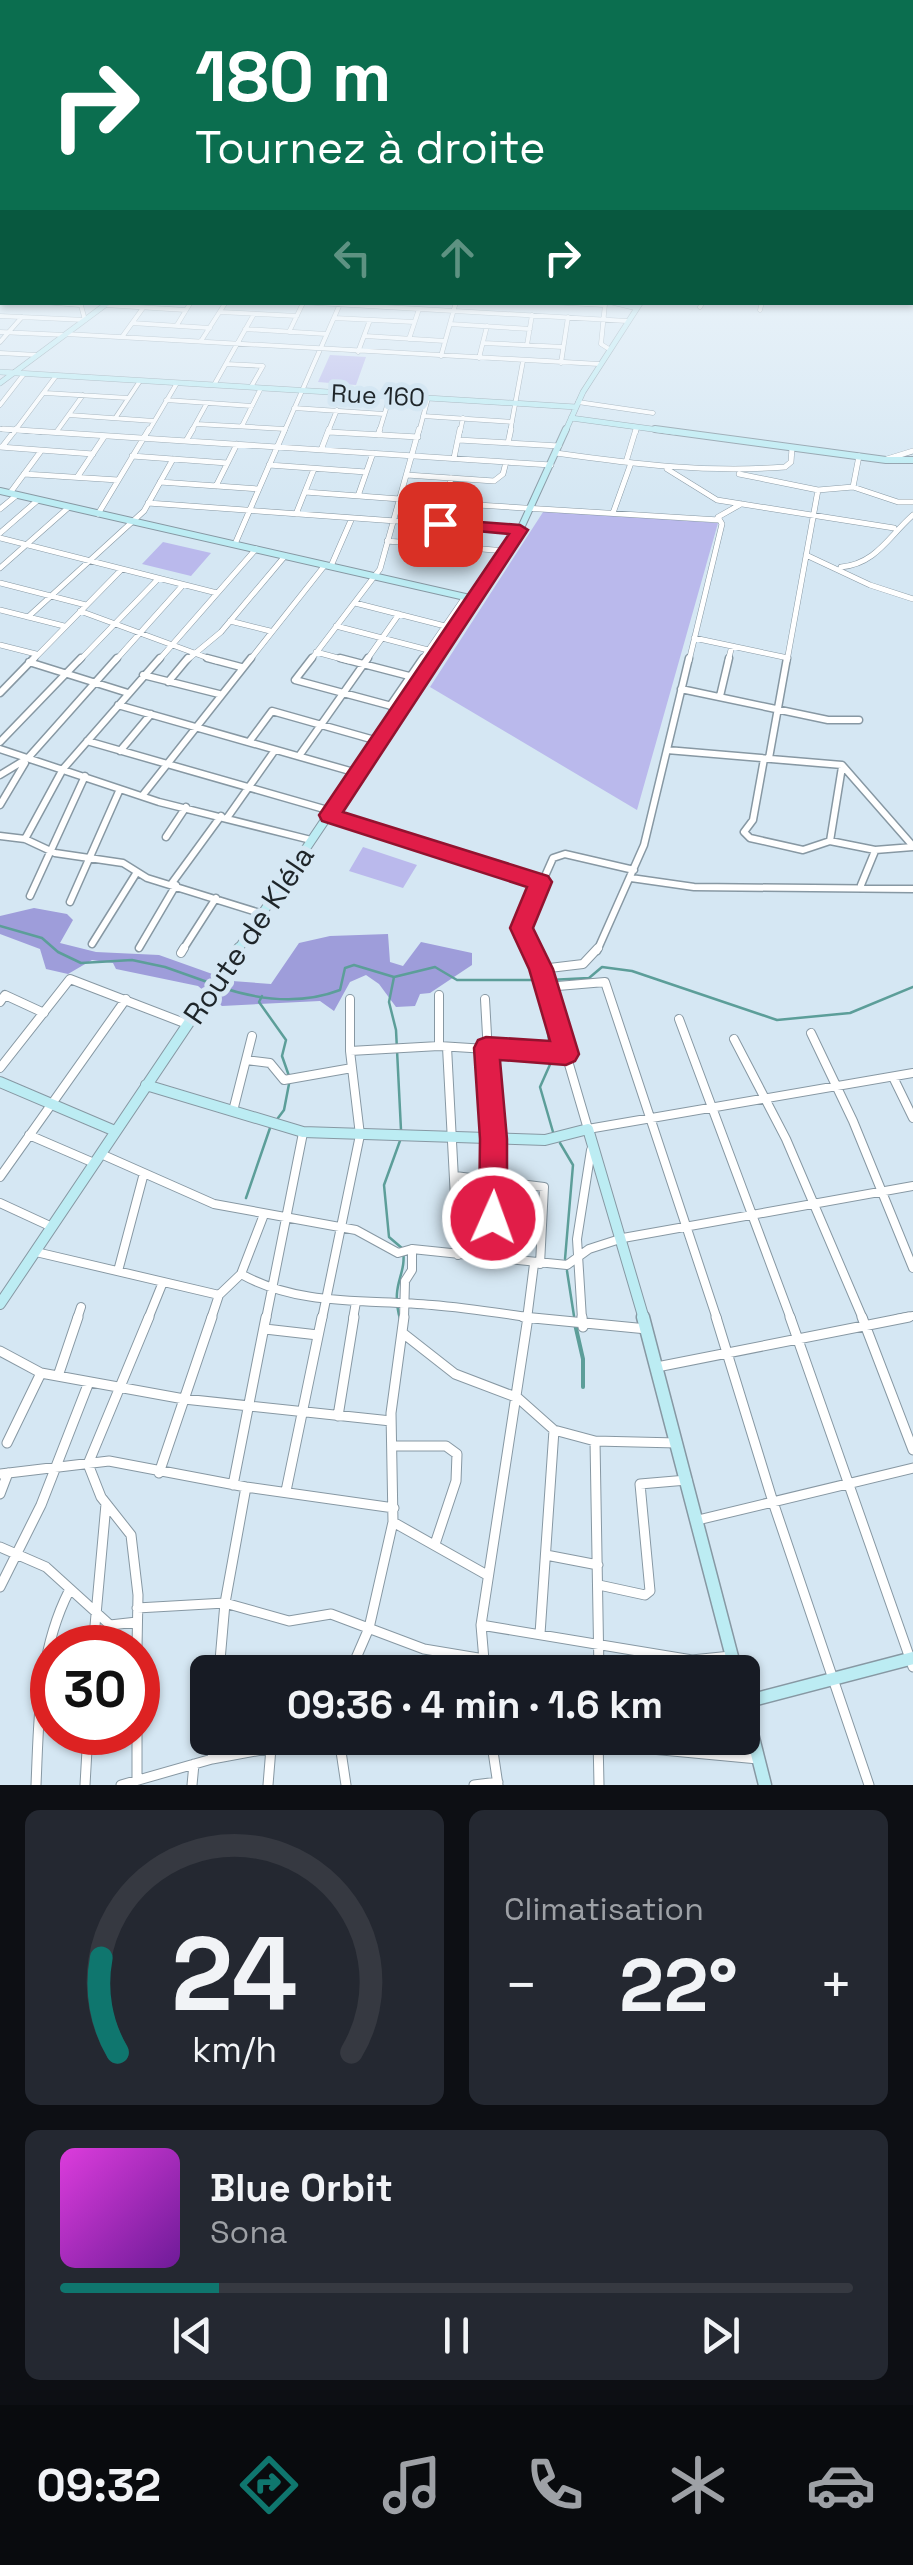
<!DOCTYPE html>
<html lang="fr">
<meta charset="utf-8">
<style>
:root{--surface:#171b24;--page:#242831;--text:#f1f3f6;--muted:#9ea1a6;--line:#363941;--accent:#0f766e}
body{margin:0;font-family:"Space Grotesk",sans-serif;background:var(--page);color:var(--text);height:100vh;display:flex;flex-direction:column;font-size:38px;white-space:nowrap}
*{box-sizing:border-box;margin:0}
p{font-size:32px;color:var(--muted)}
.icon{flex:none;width:55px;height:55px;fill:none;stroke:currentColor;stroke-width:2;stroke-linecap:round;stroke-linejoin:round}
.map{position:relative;height:1785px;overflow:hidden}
.details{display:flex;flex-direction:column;gap:25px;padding:25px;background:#0d0f14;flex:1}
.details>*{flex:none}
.guide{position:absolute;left:0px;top:0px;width:915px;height:305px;box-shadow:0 2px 8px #0004;background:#0b6e4f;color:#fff;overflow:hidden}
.speed{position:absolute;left:30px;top:1625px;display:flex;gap:20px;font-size:50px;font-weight:700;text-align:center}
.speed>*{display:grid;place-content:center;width:130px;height:130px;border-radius:50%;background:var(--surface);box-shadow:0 2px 8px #0004;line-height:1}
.speed .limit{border:15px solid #d22;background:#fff;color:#111}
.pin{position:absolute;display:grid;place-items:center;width:85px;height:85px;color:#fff;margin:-42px;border-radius:20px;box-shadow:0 5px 15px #0006}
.me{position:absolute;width:110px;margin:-55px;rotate:2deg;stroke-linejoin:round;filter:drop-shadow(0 0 8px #0008)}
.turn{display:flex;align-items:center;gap:35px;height:210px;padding:0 30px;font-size:45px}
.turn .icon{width:130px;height:130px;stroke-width:2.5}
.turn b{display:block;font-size:70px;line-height:85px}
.lanes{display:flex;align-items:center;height:95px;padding:0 30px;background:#0003;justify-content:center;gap:50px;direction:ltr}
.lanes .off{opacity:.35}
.big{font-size:75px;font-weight:700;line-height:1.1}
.details .card{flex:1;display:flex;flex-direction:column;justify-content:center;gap:15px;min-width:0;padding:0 35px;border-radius:15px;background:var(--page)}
.details .dial{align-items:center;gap:0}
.dial svg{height:260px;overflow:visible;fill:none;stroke:var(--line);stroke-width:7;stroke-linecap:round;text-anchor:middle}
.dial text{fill:var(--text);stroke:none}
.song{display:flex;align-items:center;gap:30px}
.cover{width:120px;height:120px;border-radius:15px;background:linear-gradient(135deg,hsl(300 70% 55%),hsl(280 70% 35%))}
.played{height:10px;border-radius:5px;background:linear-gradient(90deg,var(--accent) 20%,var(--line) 20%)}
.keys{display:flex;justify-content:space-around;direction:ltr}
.heat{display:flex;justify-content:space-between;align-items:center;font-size:55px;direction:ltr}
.details .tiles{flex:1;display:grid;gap:25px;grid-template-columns:1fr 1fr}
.card:last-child{grid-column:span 2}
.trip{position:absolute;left:190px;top:1655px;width:570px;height:100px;border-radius:15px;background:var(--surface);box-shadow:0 2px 8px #0004;font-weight:700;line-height:100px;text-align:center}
.tabs{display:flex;height:160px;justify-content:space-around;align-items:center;background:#090b0e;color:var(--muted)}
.tabs .icon{width:70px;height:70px}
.tabs .current{color:var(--accent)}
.tabs b{font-size:45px;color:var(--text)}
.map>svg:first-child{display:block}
.green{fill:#bab9ec}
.forest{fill:#9e9dda}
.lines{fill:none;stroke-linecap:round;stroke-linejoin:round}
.stream-far1{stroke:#5c9e99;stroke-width:2.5}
.stream{stroke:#5c9e99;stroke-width:4}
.street-far4-casing{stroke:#8798a3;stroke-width:5}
.street-far3-casing{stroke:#8798a3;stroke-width:6}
.street-far2-casing{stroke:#8798a3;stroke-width:9}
.street-far1-casing{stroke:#8798a3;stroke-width:10}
.street-casing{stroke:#8798a3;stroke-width:11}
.secondary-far4-casing{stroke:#8798a3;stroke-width:6}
.secondary-far3-casing{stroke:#8798a3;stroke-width:8}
.secondary-far2-casing{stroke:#8798a3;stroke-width:10}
.secondary-far1-casing{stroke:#8798a3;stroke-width:12}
.secondary-casing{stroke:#8798a3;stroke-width:15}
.street-far4{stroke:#fff;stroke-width:4}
.street-far3{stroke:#fff;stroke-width:5}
.street-far2{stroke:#fff;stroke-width:6}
.street-far1{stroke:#fff;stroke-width:8}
.street{stroke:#fff;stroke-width:9}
.secondary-far4{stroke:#bcecf3;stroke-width:5}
.secondary-far3{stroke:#bcecf3;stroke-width:6}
.secondary-far2{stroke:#bcecf3;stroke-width:8}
.secondary-far1{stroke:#bcecf3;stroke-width:10}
.secondary{stroke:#bcecf3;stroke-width:12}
.route{fill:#e11d48;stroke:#92132f;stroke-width:2.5}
.labels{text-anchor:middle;stroke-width:10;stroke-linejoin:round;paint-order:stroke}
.far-street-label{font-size:25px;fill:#1e2529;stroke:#d5e7f3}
.street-label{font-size:30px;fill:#1e2529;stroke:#d5e7f3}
</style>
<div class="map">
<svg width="913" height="1785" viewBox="0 0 913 1785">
<rect width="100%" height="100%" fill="#d5e7f3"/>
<path class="green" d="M330 355 366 357 356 385 318 382Z
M545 509 718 523 637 810 430 687Z
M163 542 211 553 191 576 142 564Z
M363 847 417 865 403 888 349 871Z"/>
<path class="forest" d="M34 908 67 914 73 920 60 943 96 952 159 955 232 981 271 984 299 943 330 936 388 934 390 962 403 966 421 942 472 953V965L430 993 420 994 415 1006 396 1007 379 984 366 975 350 982 334 1011 320 1001 222 1006 198 986 116 969 113 963 92 960 68 974 46 969 40 949 0 934V916Z"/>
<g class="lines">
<path class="stream-far1" d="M0 926 42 938 58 952 81 963 132 960 165 967 213 984
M394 977 389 1002 396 1030 401 1130
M540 980 552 1060 540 1087 553 1132
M549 980 589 978 602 967 632 971 777 1020 850 1013 913 987
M220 987C259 1000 301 1005 340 990L345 968 354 965 394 977 435 967 457 980H541
M262 996 259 1002 286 1040 282 1056 289 1076
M278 1118 284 1110 289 1084
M560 1143 573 1165 565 1259
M246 1198 270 1128
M567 1271 574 1316
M400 1319C390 1282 407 1277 403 1249L389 1237 384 1185 401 1138"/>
<path class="stream" d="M575 1324 583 1359V1387"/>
<defs>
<path id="street-far4" d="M0 271 2 275
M44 302 80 305
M300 302 627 321
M549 302 605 305
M605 304 601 344 609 349
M105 305 186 310
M700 307 703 302
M760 310 762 302
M220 312 297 316
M0 316 85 320 80 302
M334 318 414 322
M132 323 210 328
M450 324 530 329
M177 325 191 302
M245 329 326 334
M0 332 65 335
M289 332 303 303
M66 334 599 364
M365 336 445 341
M122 337 143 308
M409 339 419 309
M201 341 226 302
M0 342 22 317
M483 343 563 347
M527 345 532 315
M358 352 370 320
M0 353 37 355
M441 356 456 302
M479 358 487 326
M561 363 568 317
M226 364 263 366 251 387
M214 385 254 314
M45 393 128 398
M166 400 252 406
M578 402 653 413
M0 405 24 374
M294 408 384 414
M69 415 154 421
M423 416 512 422
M116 417 140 381
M196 424 285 429
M242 426 261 388
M0 429 41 432
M57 431 83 395
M14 432 56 376
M148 432 177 383
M191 432 207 403
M284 432 340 304
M328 432 337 410
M379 432 390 396
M419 432 428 398
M460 432 463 418
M510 432 523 361
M636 432 637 427"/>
<path id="street-far3" d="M3 429 551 465
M329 432 418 437
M378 435 380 429
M459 440 559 446
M186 441 193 429
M508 443 511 429
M0 447 93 454
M2 447 16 429
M321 450 329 429
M556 453C633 464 707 473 785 467L791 462 792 448
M132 456 227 463
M454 458 460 429
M887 459 913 451
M626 462 636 429
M269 465 366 472
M667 469 717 500 894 528
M24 474 118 480
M739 474 818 490 853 487 898 502H913
M407 475 494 481 503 474 506 462
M78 476 104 437
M160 482 258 489
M216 486 237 444
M853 487 859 456
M305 492 400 499
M10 493 41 451
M358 496 373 453
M148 503 520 530
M445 503 719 520
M0 509 17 495
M613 513 631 463
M98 514 149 429
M296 514 314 469
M440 524 451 478
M0 533 38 500
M0 538 217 593
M387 541 506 551
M235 544 285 429
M806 555 870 585 913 599
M331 566 352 518
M841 567C876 564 889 536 913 515
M0 568 69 507
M0 583 86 605
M355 603 445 626
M0 610 64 626
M80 611 216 661
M28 617 144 511 173 459
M230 621 270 631
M336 626 432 651
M694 638 788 658
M0 645 36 654
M316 652 349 661
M32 661 120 571
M79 661 158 579
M115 661 183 585
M158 661 256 549
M186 661 221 632 285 556
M249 661 325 565
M310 661 380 569 419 429
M366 661 399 614
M421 661 465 597
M689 661 722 524 718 517 741 504
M728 661 732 646
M787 661 818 490"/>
<path id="street-far2" d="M207 658 241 667
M312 658 295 680 399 708
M340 658 413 677
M29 662 128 693
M143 675 219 694
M168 682 188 658
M681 689 828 720H859
M0 693 34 658
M720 696 729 658
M118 705 357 773
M390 706 423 658
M87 741 331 811
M0 742 81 658
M249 742 272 711 378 741
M0 749 159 802 311 840
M667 750 842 765 913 846
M120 751 151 714
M299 756 368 658
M769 758 787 658
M764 759 753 820 744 832 750 838 803 850 830 841 875 850 913 847
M0 775 28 758 117 658
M142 796 251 658
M0 805 25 763
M329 815 540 883
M227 818 275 750
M0 836 25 839 55 853 123 863 147 878 263 914
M166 837 186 807
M25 839 63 769 160 658
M830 841 842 767
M631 878 694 887 913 889
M172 883 221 816
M861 885 875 851
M30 896 85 776
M70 902 120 789
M521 928 532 951
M518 937 553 858 565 854 634 870
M92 944 137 872
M139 948 176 885
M182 951 216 898
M597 951 644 845 689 658"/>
<path id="street-far1" d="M531 948 541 969 588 1129 913 1073
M181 953 184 948
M541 969 583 964 598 948
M546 987 605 982 717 1319
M439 995V1046
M485 999 495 1180 492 1257
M0 1002 5 995 44 1013
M679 1019 791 1319
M811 1033 853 1121 913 1268
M734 1039 786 1139 863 1319
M447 1047 458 1255
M350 1051 439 1046 566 1054
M246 1060 270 1063 284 1080 352 1068
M0 1068 70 979 187 1024
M893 1077 913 1118
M233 1111 252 1036
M29 1135 94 1163
M101 1154 214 1204 356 1230 398 1253 412 1249
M455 1176 544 1187 540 1264
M0 1177 126 999
M0 1203 52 1227
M36 1252 219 1295
M118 1271 144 1173
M241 1274C300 1307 367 1299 432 1305 469 1308 505 1314 541 1319
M77 1319 81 1307
M148 1319 163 1282
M211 1319 219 1295 241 1274 263 1217
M266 1319 303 1133
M322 1319 360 1135 350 1051V999
M353 1319 356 1302
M404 1319 405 1281 412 1270V1249L567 1265 589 1249 623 1238 913 1186
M527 1319 534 1264
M582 1319 577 1239 591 1150
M897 1319 913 1316"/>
<path id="street" d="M523 1317 647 1329
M582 1317 583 1327
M716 1317 773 1502 869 1785
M790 1317 913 1667
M862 1317 913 1450
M265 1329 318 1335
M404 1334 455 1374 518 1398 554 1430 595 1441 677 1443
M0 1351 41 1373 184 1399 391 1421
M657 1367 909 1317
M58 1376 78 1317
M338 1416 354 1317
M595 1441 599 1672
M7 1443 41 1373
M392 1446H446L457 1454 456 1481 435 1544
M159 1473 212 1317
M0 1474 109 1461 246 1487 394 1508
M233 1485 266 1317
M286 1491 322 1317
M0 1494 8 1473
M698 1520 913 1468
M393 1522 487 1575
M0 1547 46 1567 110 1625 137 1622
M546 1555 598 1565
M599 1585 645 1595 650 1591 640 1484 687 1480
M0 1587 41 1505 89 1382
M137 1608 225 1603 289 1621 331 1614 424 1649 484 1659
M481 1625 692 1660 731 1656
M540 1634 554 1430
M93 1648 106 1504
M137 1648 138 1595 131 1535 101 1497 88 1464 149 1317
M219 1672 225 1603 246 1487
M350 1672 369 1628 393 1522 391 1413 404 1317
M485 1672 481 1625 528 1317
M137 1732V1780
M339 1738 346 1785
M491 1738 498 1785
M598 1738 599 1785
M598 1744 758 1759
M212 1759 214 1738
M36 1785C39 1718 38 1652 69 1591
M85 1785 88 1732
M121 1785 212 1759 328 1738
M192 1785 194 1764
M268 1785 271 1748
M474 1785 498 1782"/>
<path id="secondary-far4" d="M612 302 637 308
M0 372 576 407
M0 383 109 302
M571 418 674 432
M565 432 583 392 641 302"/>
<path id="secondary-far3" d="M655 429 886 460H913
M0 491 474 599
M432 661 520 530 566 429"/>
<path id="secondary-far2" d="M237 951 434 658"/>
<path id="secondary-far1" d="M0 1082 115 1131
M146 1085 303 1132 545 1140 588 1129 644 1319
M0 1304 239 948"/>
<path id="secondary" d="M643 1317 736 1672
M742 1694 765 1785
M745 1702 913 1658"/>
</defs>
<use href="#street-far4" class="street-far4-casing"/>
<use href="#street-far3" class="street-far3-casing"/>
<use href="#street-far2" class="street-far2-casing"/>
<use href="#street-far1" class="street-far1-casing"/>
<use href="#street" class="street-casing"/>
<use href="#secondary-far4" class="secondary-far4-casing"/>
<use href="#secondary-far3" class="secondary-far3-casing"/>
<use href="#secondary-far2" class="secondary-far2-casing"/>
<use href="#secondary-far1" class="secondary-far1-casing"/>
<use href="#secondary" class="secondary-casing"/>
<use href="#street-far4" class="street-far4"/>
<use href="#street-far3" class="street-far3"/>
<use href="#street-far2" class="street-far2"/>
<use href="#street-far1" class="street-far1"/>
<use href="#street" class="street"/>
<use href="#secondary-far4" class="secondary-far4"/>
<use href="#secondary-far3" class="secondary-far3"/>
<use href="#secondary-far2" class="secondary-far2"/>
<use href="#secondary-far1" class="secondary-far1"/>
<use href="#secondary" class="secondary"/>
</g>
<linearGradient id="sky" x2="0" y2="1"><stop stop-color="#7bc0dc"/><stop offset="0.5" stop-color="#ecf4fa"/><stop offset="1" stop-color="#ecf4fa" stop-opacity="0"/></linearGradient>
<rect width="913" height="500" fill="url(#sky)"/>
<path class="route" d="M440 519 520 525 528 530 343 812 548 876 552 882 533 928 553 969 579 1054 575 1061 566 1065 500 1060 507 1139V1218L503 1228 493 1232 483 1228 479 1218 480 1139 474 1048 478 1040 486 1037 550 1041 529 969 510 928 527 887 322 821 319 815 509 534 434 527V521Z"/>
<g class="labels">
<g class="far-street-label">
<text transform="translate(378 395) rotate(3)" y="9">Rue 160</text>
</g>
<g class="street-label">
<text transform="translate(249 935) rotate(-56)" y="10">Route de Kléla</text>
</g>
</g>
</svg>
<div class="speed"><div class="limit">30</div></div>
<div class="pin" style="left:440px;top:524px;background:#d93025"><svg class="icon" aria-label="arrive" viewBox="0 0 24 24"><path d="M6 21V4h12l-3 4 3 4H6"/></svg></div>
<svg class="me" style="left:493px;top:1218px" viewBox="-20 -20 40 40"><circle r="17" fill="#e11d48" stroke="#fff" stroke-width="3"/><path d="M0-11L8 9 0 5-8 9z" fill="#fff"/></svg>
<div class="trip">09:36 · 4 min · 1.6 km</div>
<div class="guide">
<div class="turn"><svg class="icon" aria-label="right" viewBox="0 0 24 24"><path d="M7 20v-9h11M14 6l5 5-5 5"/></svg><div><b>180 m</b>Tournez à droite</div></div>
<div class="lanes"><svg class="icon off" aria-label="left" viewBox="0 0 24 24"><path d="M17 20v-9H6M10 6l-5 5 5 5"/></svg><svg class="icon off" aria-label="ahead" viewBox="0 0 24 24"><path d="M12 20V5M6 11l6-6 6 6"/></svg><svg class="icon" aria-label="right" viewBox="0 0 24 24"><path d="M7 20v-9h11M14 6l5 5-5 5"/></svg></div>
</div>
</div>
<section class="details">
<div class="tiles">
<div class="card dial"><svg viewBox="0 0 100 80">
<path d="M14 69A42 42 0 1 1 86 69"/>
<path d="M14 69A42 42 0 0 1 9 40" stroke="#0f766e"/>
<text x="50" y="56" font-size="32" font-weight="700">24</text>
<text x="50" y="72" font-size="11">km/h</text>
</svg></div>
<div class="card"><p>Climatisation</p>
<div class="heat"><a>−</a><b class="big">22°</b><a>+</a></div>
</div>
<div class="card">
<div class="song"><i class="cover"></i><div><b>Blue Orbit</b><p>Sona</p></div></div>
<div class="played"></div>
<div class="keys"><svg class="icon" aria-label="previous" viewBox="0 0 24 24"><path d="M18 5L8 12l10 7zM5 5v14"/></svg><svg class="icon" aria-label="pause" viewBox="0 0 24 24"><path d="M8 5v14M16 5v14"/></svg><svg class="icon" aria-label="next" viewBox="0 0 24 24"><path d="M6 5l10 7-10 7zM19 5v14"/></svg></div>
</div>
</div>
</section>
<nav class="tabs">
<b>09:32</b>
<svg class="icon current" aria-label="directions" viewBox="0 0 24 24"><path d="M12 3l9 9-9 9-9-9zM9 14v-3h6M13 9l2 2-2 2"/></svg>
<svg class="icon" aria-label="music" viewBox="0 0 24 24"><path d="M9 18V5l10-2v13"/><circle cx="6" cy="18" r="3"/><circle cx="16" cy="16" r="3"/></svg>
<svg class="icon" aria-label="phone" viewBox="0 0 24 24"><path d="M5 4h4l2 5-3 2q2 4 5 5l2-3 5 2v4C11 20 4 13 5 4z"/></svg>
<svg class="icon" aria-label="climate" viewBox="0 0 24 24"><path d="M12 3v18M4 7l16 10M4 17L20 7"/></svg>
<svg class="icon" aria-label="car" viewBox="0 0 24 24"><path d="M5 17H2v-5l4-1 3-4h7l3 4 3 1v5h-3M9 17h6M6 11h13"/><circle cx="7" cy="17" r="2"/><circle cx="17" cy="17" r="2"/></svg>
</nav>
